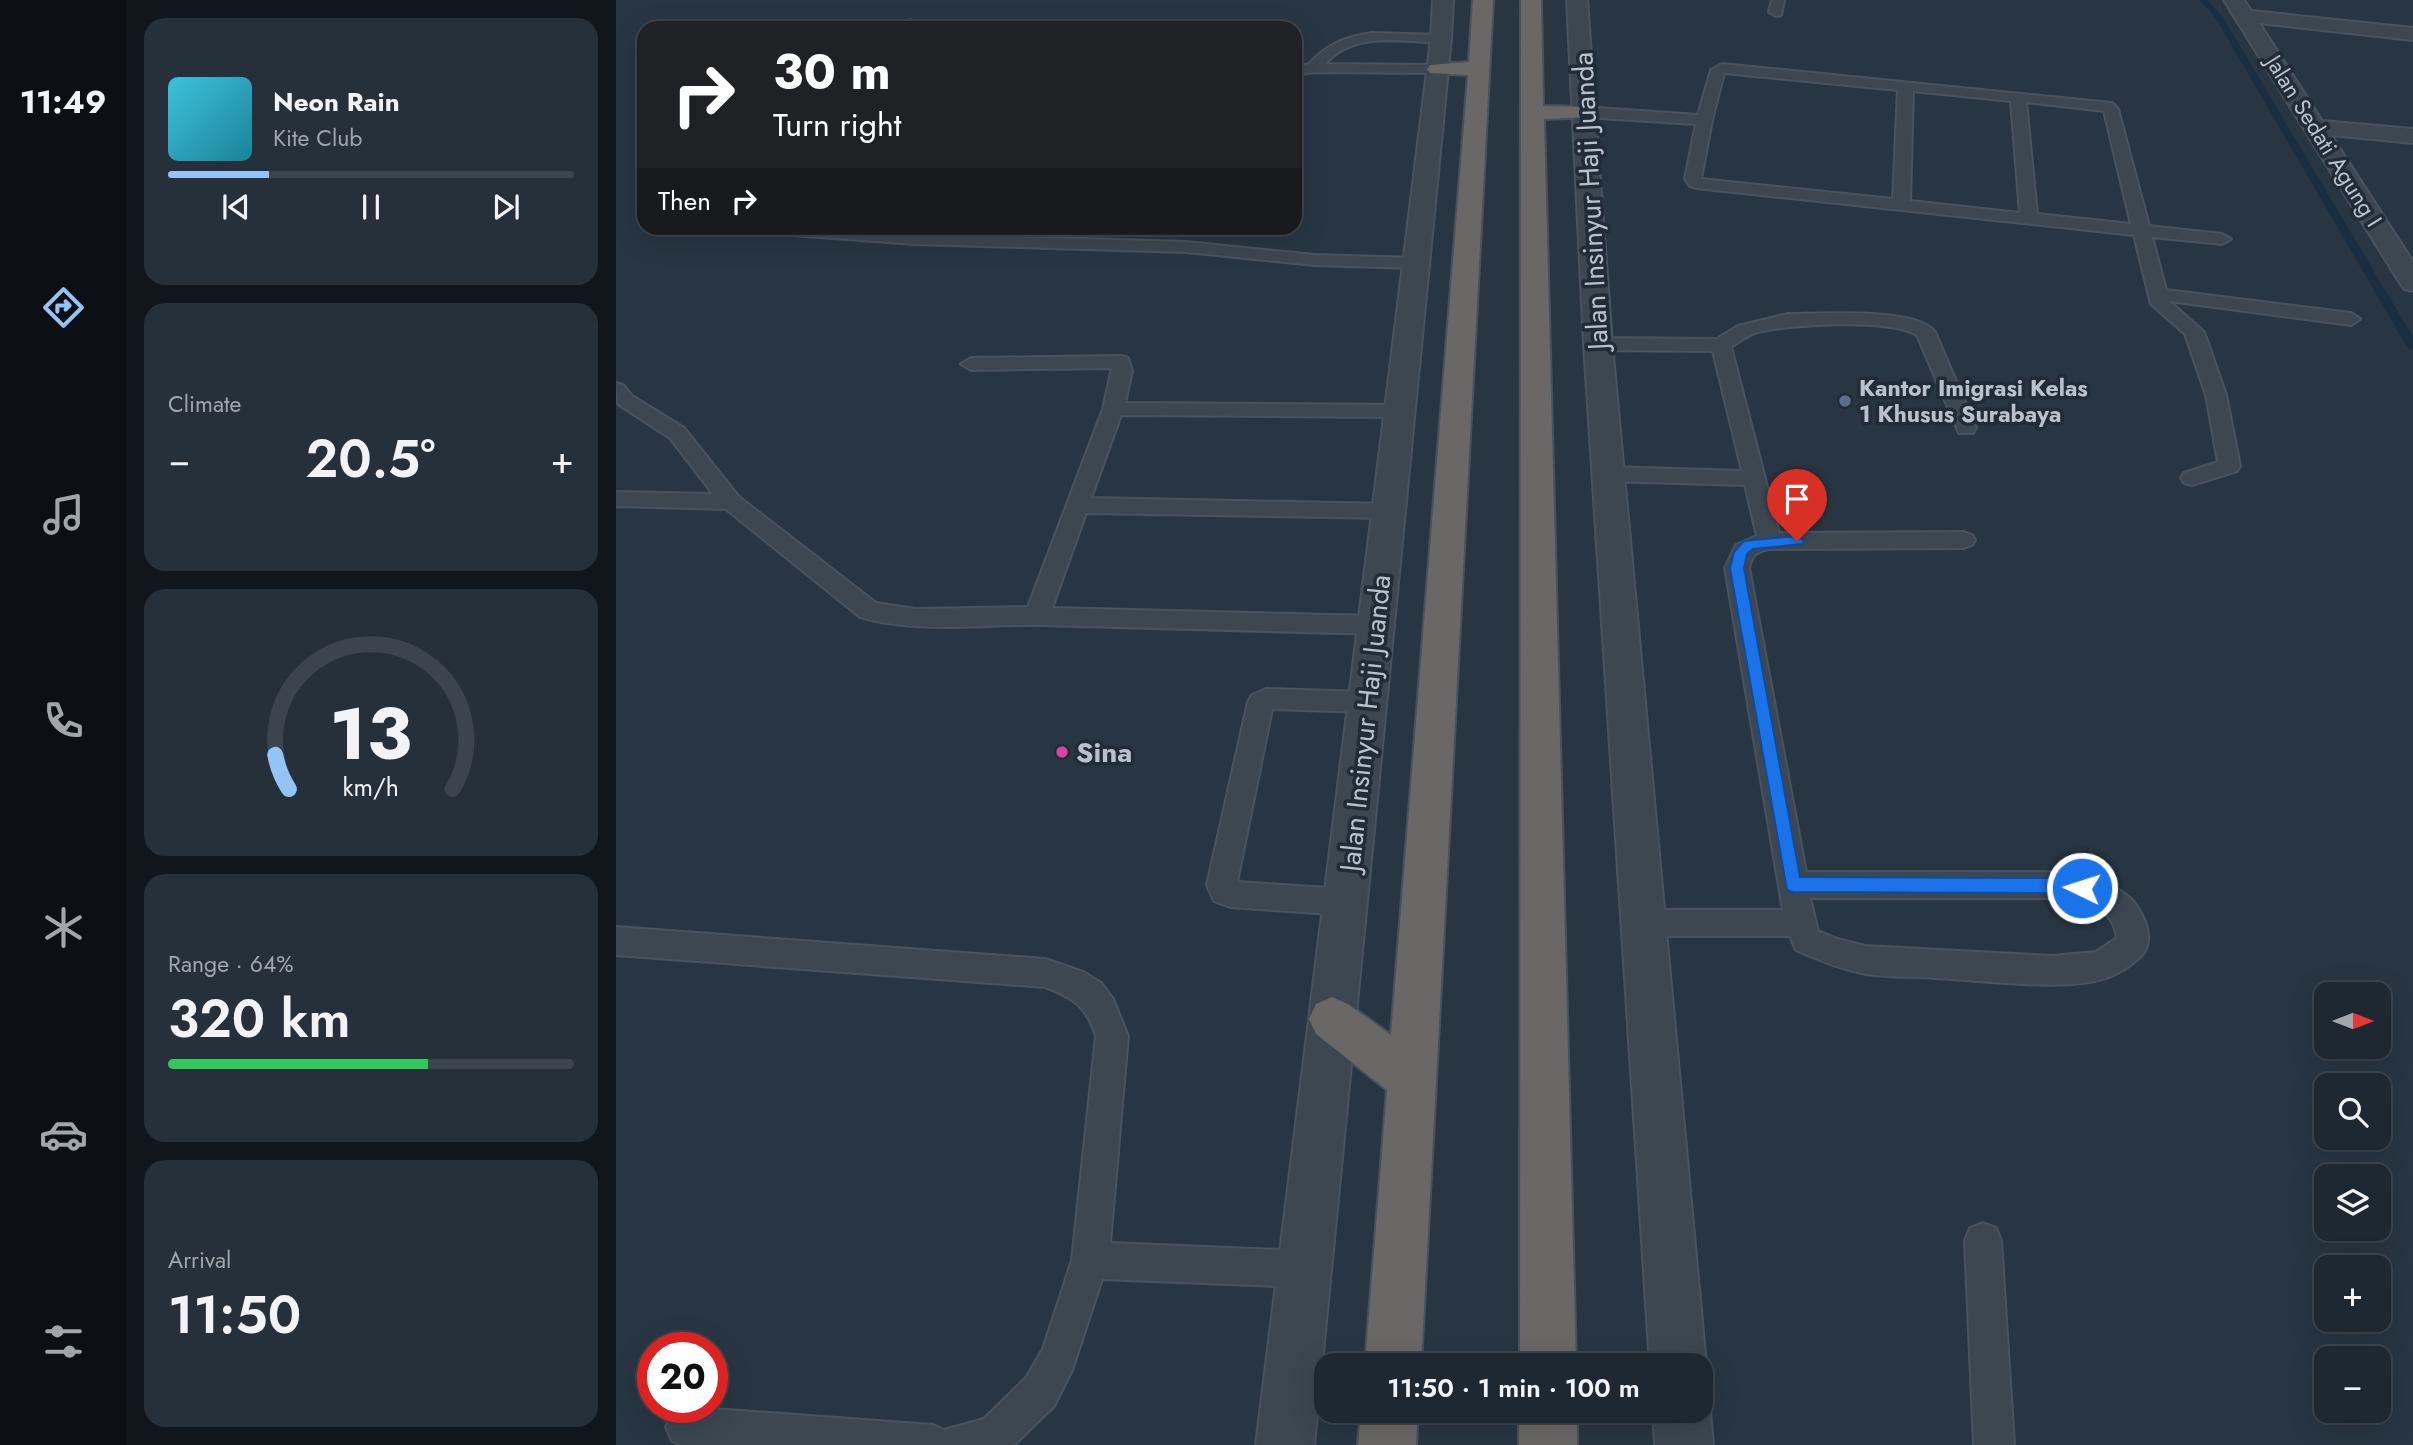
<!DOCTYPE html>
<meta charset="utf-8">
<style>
:root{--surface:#1e2832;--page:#26303a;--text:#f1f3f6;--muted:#a1a6ac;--line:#3c444d;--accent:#94c3f6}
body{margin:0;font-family:Jost,sans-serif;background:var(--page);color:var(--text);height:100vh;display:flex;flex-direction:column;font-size:26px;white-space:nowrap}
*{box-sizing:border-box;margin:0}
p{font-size:23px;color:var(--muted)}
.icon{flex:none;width:38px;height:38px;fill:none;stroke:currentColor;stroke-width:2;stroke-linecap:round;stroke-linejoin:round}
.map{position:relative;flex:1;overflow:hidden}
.sheet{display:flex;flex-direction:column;gap:18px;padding:18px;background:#10161c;width:490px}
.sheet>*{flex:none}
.banner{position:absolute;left:21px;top:21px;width:665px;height:214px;border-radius:21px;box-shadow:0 7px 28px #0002,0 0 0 2px var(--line);background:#202124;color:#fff;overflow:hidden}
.needle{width:46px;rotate:90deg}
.buttons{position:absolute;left:1698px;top:982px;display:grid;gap:14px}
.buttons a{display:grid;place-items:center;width:77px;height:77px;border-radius:14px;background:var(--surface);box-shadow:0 7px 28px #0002,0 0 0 2px var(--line);font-size:35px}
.speed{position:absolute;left:21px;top:1332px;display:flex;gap:14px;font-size:35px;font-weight:700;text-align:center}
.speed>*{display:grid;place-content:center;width:91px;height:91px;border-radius:50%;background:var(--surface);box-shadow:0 7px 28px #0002,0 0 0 2px var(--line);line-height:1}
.speed .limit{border:10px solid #d22;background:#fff;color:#111}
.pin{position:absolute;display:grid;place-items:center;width:60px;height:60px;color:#fff;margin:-72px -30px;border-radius:50% 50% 50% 0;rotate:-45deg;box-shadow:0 0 7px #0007}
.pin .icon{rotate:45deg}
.me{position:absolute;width:77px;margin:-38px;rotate:274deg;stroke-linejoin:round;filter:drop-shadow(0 0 5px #0008)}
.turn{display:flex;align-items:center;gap:24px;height:147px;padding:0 21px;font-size:32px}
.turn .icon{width:91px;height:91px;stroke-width:2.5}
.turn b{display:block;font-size:49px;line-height:60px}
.then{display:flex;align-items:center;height:66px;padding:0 21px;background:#0003;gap:14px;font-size:26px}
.big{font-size:52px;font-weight:600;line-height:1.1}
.sheet .widget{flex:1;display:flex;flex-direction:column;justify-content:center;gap:10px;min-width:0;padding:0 24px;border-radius:21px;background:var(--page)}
.sheet .dial{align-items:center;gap:0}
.dial svg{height:182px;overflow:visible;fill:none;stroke:var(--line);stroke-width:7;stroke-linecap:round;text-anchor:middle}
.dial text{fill:var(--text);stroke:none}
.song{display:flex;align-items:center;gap:21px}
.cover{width:84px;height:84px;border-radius:10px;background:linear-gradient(135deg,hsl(190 70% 55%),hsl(190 70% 35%))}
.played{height:7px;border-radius:4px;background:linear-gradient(90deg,var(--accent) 25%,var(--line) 25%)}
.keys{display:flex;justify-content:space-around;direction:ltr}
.heat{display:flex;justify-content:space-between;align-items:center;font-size:38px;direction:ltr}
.charge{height:10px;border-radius:5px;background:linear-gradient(90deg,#34c759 64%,var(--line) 0)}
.trip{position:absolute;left:698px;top:1353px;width:399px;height:70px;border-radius:21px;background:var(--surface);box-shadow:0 7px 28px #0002,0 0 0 2px var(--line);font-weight:600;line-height:70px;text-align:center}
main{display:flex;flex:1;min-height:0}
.tabs{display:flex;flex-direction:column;width:126px;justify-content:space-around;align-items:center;background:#0c1014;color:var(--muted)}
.tabs .icon{width:49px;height:49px}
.tabs .current{color:var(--accent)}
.tabs b{font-size:32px;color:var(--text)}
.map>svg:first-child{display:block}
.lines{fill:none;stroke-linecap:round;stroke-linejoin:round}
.stream{fill:#1a2e41;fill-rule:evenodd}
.service-casing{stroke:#49535f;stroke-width:4}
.minor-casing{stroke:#49535f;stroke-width:4}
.tertiary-casing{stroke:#49535f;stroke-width:4}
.trunk-casing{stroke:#47525d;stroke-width:4}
.service{fill:#3c4752;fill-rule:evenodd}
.minor{fill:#3c4752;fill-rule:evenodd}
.tertiary{fill:#3c4752;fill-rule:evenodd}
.trunk{fill:#696866;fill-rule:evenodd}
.route{fill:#1a73e8;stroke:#114b97;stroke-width:2}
.service-dot{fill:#5c6f8a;stroke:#212c38;stroke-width:2.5}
.hotel-dot{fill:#d1479c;stroke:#212c38;stroke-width:2.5}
.labels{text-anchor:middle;stroke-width:7;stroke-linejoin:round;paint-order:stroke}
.far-street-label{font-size:23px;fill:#b9c2cc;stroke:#212c38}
.far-poi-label{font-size:23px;font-weight:bold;fill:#b9c2cc;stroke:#212c38;text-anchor:start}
.street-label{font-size:28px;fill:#b9c2cc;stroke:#212c38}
.poi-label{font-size:28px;font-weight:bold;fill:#b9c2cc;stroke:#212c38;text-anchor:start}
</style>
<main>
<nav class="tabs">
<b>11:49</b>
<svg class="icon current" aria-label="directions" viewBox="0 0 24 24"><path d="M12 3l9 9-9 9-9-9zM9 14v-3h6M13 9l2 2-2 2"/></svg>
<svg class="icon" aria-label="music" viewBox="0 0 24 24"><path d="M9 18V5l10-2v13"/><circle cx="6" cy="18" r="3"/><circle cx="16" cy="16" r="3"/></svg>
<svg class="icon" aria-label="phone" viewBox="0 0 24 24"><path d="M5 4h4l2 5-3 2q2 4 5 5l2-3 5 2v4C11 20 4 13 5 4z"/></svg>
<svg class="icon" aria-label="climate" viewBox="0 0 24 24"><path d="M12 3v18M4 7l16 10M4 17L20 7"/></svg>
<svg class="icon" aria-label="car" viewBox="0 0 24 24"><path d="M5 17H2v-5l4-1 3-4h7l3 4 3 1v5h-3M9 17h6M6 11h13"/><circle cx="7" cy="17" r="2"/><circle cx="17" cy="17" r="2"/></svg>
<svg class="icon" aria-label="filters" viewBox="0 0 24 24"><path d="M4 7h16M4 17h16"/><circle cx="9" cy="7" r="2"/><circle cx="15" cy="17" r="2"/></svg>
</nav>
<section class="sheet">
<div class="widget">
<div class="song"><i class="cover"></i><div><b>Neon Rain</b><p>Kite Club</p></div></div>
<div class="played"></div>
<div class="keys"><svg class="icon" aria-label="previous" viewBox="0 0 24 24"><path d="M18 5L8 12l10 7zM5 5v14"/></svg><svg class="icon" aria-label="pause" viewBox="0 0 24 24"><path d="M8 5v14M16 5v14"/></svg><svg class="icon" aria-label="next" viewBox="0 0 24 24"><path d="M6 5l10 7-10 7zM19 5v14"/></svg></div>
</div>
<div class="widget"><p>Climate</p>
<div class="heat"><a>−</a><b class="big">20.5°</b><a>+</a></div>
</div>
<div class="widget dial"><svg viewBox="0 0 100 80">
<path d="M14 69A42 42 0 1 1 86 69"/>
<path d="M14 69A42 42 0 0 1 8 54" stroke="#94c3f6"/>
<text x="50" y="56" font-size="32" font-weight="700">13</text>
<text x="50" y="72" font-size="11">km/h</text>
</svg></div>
<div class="widget"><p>Range · 64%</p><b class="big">320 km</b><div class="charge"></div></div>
<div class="widget"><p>Arrival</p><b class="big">11:50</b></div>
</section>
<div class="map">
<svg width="1797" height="1445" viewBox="0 0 1797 1445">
<rect width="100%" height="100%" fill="#283643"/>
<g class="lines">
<path class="stream" d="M1584 0H1592L1608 19 1797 337V350L1791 347 1601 20Z"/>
<defs>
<path id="service" d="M1156 0H1168L1165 15 1160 16 1153 12Z
M294 20 301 24 298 28H283Z
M756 33 825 35 832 39 825 43C787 41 737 31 709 64L821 65 828 69 821 73 698 72 679 75V67L693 64C711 44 729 37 756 33Z
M1106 64 1496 103 1502 109 1533 226 1606 234 1615 239 1606 244 1536 237 1550 290 1735 313 1744 319 1735 325 1553 301 1588 332 1610 395 1624 466 1621 471 1576 485 1568 483 1565 478 1568 473 1602 462 1590 395 1569 334 1535 304 1518 235 1080 188 1074 186 1069 179 1080 124 968 117 960 112 968 107 1082 115 1095 70ZM1108 73 1282 90 1277 199 1085 179 1096 120ZM1297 91 1395 101 1404 213 1294 201ZM1410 102 1488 111 1515 224 1421 214Z
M141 228H213L299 234 570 242 698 255 800 258 809 263 800 268 698 265 570 252 299 244 150 233Z
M1172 314C1203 314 1300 307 1319 332L1360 428 1357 433H1343L1301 335C1273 318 1171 324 1139 333 1130 336 1123 342 1115 347L1163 533 1348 532 1356 535 1359 540 1356 545 1348 548 1154 549C1141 551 1136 555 1133 568L1190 872H1444C1466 875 1491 880 1509 894 1523 904 1536 929 1531 946 1528 959 1502 974 1490 978 1453 992 1363 980 1320 978 1296 976 1269 978 1245 973 1222 968 1202 960 1180 950L1174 936H1027L1016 932 1012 923 1016 914 1027 910H1167L1109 568 1120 545 1141 536 1129 485 992 481 984 479 981 474 984 469 992 467 1126 471 1097 351 982 350 972 344 982 338 1101 339 1122 326ZM1194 898H1444C1472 902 1497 907 1501 938L1480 952 1436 956 1249 946 1221 939 1202 931Z
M505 356 512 358 516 371 509 403 783 405 790 407 793 411 790 415 783 417 505 415 475 498 772 504 780 506 783 511 780 516 772 518 470 513 436 608 760 616 769 619 772 625 769 631 760 634C648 631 536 627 425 625 365 624 302 634 244 617L110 509 0 506V492L97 494 54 438 2 404 0 383 7 385 16 396 68 428 123 497 260 603 299 609 412 607 487 409 496 368 355 370 345 364 355 358Z
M650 689 751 692 760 695 764 702 760 709 751 712 656 709 621 882 729 889 739 893 744 902 739 911 729 915 614 907 598 901 591 885 632 702 636 695Z
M0 927 429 959 467 972 485 983 497 999 512 1036 494 1243 688 1251 701 1256 706 1269 701 1282 688 1287 486 1279 456 1370 438 1406 398 1445H66L56 1441 50 1427 56 1413 70 1407 317 1425 328 1430 368 1419 410 1378 427 1349 456 1260 480 1036C471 1007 457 997 429 987L0 955Z
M1367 1223 1380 1228 1385 1241 1398 1445H1358L1349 1241 1354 1228Z"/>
<path id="minor" d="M1608 0H1628L1635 11 1797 28V40L1643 23 1706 121 1797 129V143L1715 135 1797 262V291L1788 289 1784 283Z"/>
<path id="tertiary" d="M817 0H837L835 39 698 1445H640L815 39Z
M951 0H971L996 344 1090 1365 1085 1377V1365H1034L968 344Z
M1085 1390 1094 1410 1097 1445H1039L1037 1410H1085Z"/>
<path id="trunk" d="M857 0H877L805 1365H749L771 1090 700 1034 693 1019 700 1004 716 997 732 1004 775 1035 852 75 814 73 811 69 814 65 853 62Z
M905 0H925L927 106 976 107 979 112 976 117 928 119 960 1365H904Z
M745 1410H802L800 1445H742Z
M903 1410H961V1445H903Z"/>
</defs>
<use href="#service" class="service-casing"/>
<use href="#minor" class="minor-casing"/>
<use href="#tertiary" class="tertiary-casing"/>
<use href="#trunk" class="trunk-casing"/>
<use href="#service" class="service"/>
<use href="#minor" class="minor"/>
<use href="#tertiary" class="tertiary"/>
<use href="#trunk" class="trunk"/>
</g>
<path class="route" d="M1181 536 1188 541 1186 544 1137 549 1131 554 1128 568 1184 877 1444 878 1472 882 1475 888 1472 893 1466 895 1444 893 1177 892 1171 890 1114 568 1118 552 1128 541Z"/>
<circle class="service-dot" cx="1229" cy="401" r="7"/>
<circle class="hotel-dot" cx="446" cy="752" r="7"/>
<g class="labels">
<g class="far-street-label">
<text transform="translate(1708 141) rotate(58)" y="8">Jalan Sedati Agung I</text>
</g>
<g class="far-poi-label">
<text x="1243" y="396">Kantor Imigrasi Kelas<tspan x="1243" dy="26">1 Khusus Surabaya</tspan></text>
</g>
<g class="street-label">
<text transform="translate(974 201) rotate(-93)" y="10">Jalan Insinyur Haji Juanda</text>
<text transform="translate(749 723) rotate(-84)" y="10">Jalan Insinyur Haji Juanda</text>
</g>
<g class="poi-label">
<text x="460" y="762">Sina</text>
</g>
</g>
</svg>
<div class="buttons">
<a><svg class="needle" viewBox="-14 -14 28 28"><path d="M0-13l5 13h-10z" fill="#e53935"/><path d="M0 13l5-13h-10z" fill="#a1a6ac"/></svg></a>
<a><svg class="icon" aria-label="search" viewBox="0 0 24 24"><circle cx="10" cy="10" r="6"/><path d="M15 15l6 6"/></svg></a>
<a><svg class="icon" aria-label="layers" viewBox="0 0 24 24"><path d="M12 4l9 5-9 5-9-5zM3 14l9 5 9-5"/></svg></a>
<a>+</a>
<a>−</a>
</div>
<div class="speed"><div class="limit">20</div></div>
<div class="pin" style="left:1181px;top:541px;background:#d93025"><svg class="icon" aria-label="arrive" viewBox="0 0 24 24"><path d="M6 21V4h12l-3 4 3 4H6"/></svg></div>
<svg class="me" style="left:1466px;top:888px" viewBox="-20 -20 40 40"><circle r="17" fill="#1a73e8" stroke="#fff" stroke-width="3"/><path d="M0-11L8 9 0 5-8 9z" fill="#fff"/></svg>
<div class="trip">11:50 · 1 min · 100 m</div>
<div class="banner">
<div class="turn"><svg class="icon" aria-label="right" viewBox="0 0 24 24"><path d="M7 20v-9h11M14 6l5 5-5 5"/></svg><div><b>30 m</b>Turn right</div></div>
<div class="then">Then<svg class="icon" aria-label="right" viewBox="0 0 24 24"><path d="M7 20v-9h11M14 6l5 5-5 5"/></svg></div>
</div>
</div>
</main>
